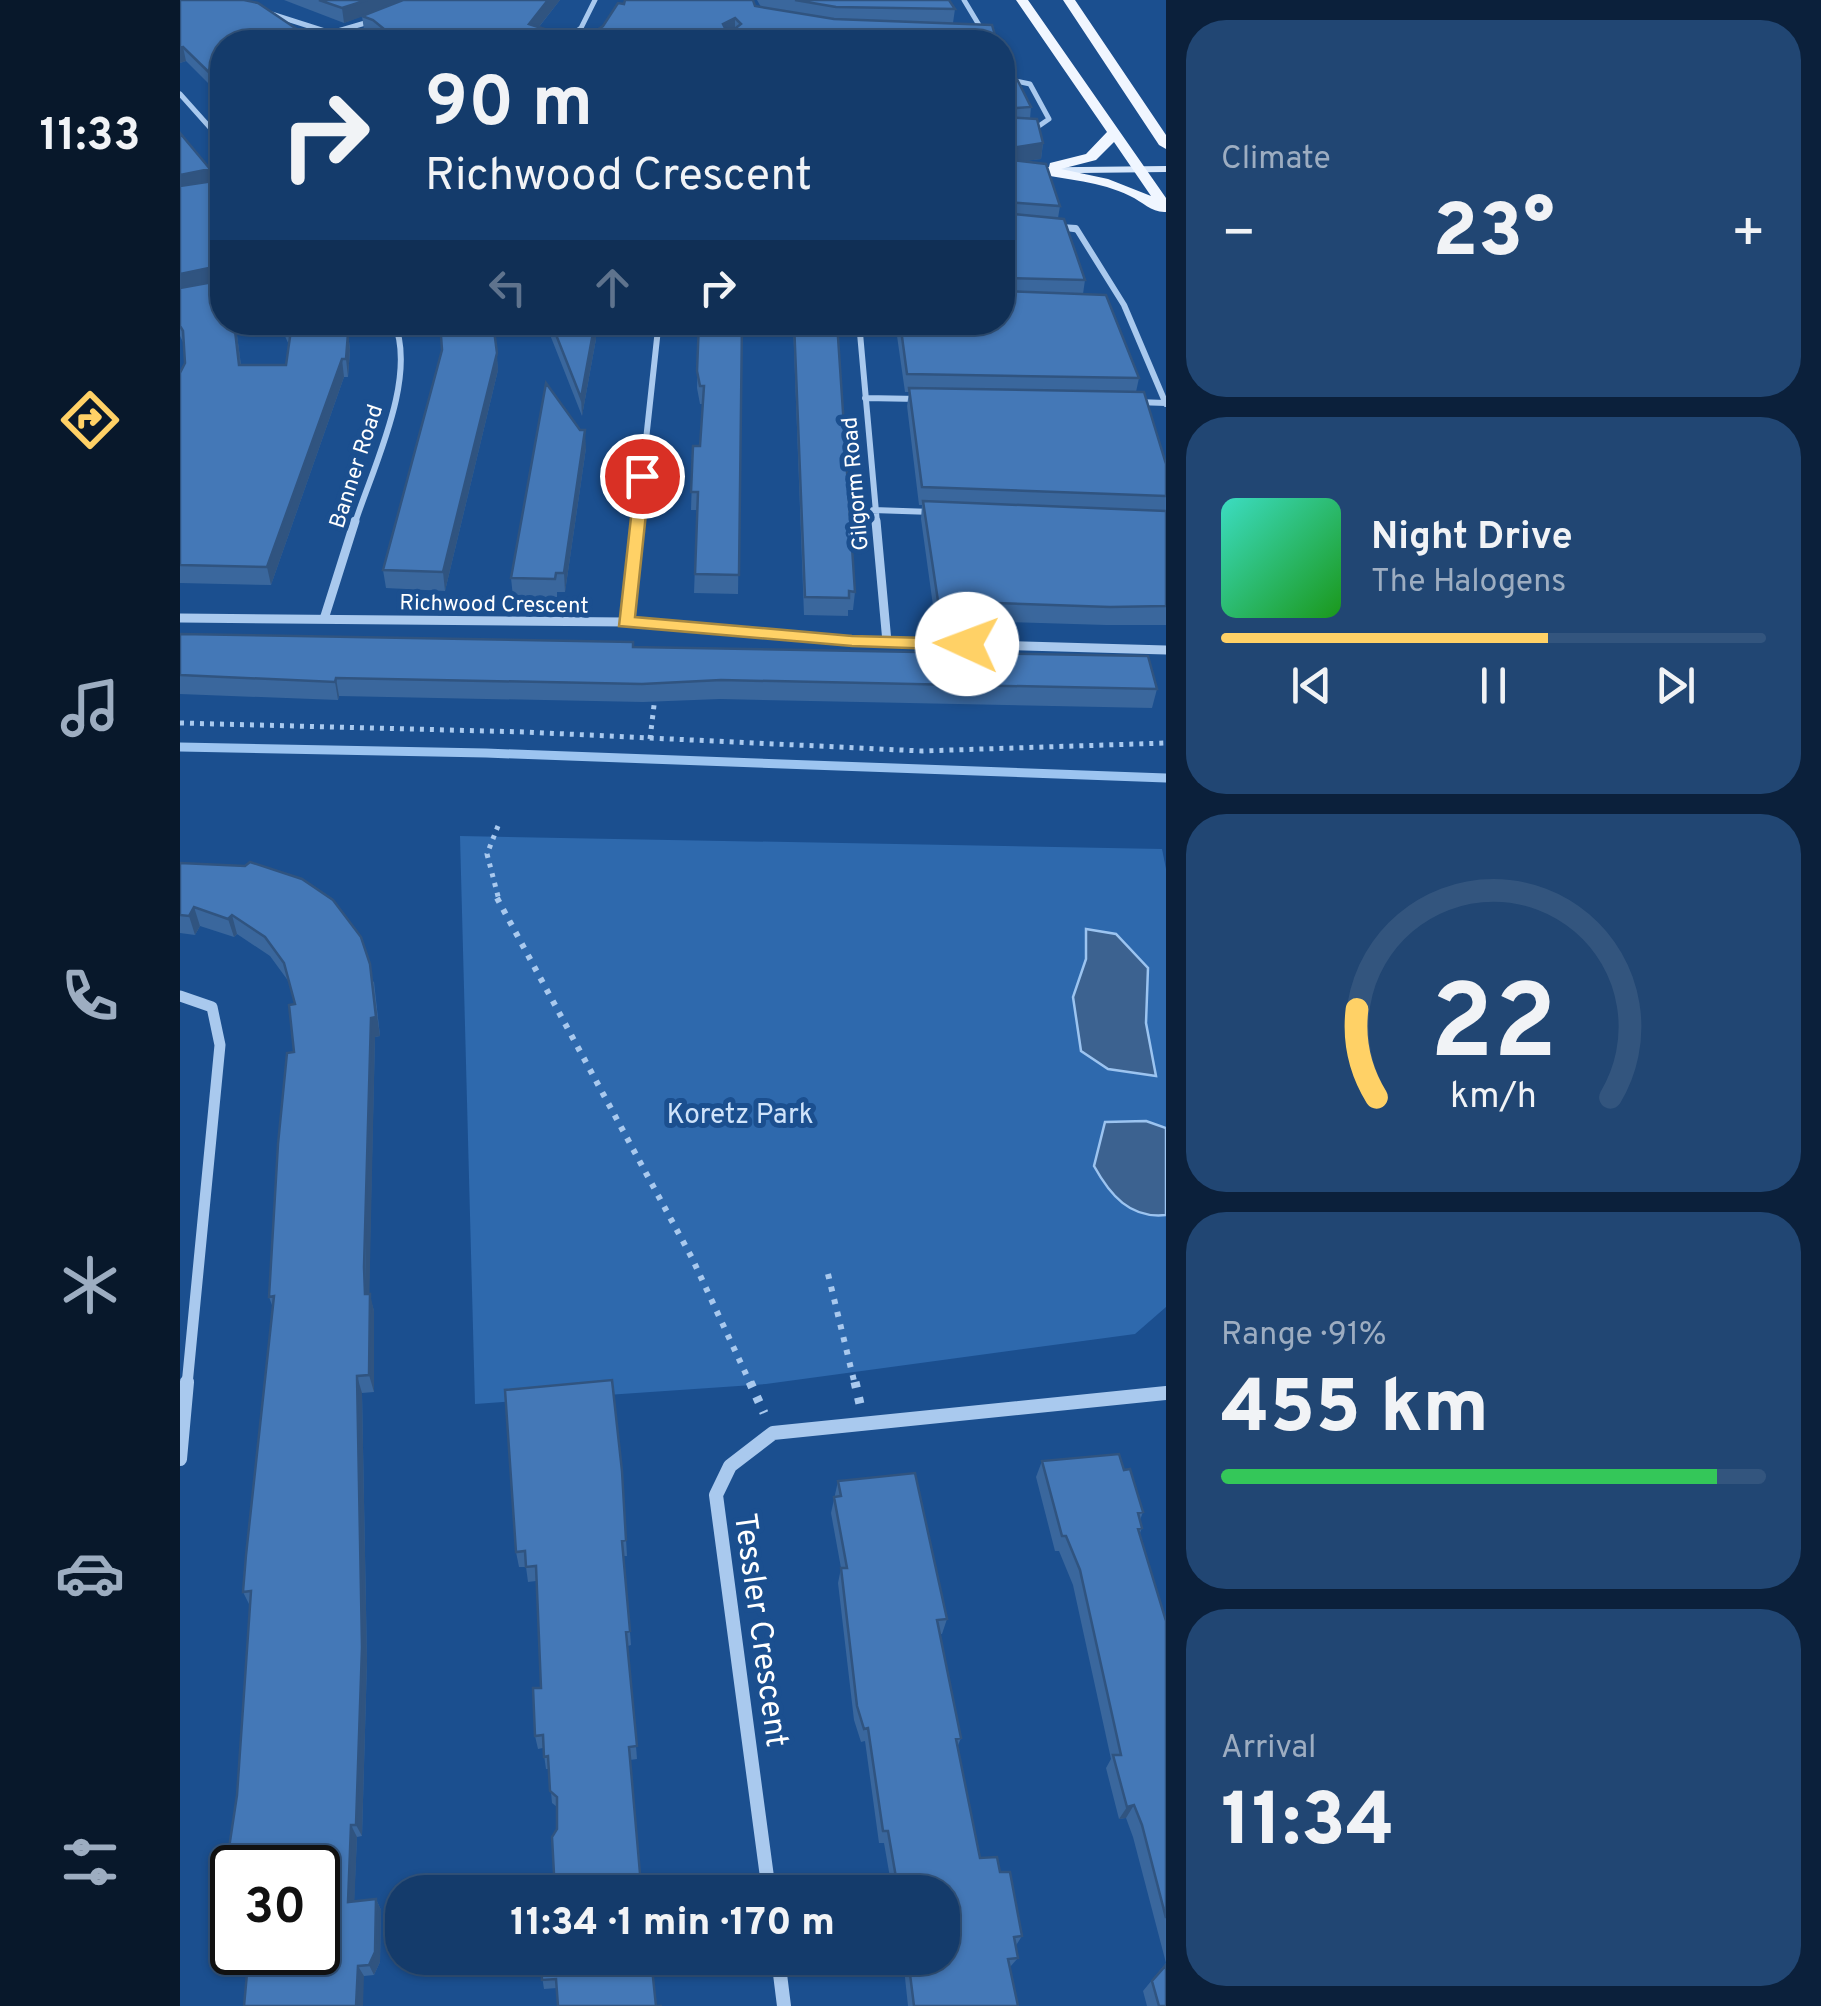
<!DOCTYPE html>
<meta charset="utf-8">
<style>
:root{--surface:#143b6b;--page:#214673;--text:#f1f3f6;--muted:#9dadc1;--line:#33557e;--accent:#ffd166}
body{margin:0;font-family:Overpass,sans-serif;background:var(--page);color:var(--text);height:100vh;display:flex;flex-direction:column;font-size:38px;white-space:nowrap}
*{box-sizing:border-box;margin:0}
p{font-size:32px;color:var(--muted)}
.icon{flex:none;width:55px;height:55px;fill:none;stroke:currentColor;stroke-width:2;stroke-linecap:round;stroke-linejoin:round}
.map{position:relative;flex:1;overflow:hidden}
.drawer{display:flex;flex-direction:column;gap:20px;padding:20px;background:#0b203b;width:655px}
.drawer>*{flex:none}
.hud{position:absolute;left:30px;top:30px;width:805px;height:305px;border-radius:40px;box-shadow:0 2px 8px #0004,0 0 0 2px var(--line);background:#143b6b;color:var(--text);overflow:hidden}
.speed{position:absolute;left:30px;top:1845px;display:flex;gap:20px;font-size:50px;font-weight:700;text-align:center}
.speed>*{display:grid;place-content:center;width:130px;height:130px;border-radius:50%;background:var(--surface);box-shadow:0 2px 8px #0004,0 0 0 2px var(--line);line-height:1}
.speed .limit{border:5px solid #111;border-radius:15px;background:#fff;color:#111}
.pin{position:absolute;display:grid;place-items:center;width:85px;height:85px;color:#fff;margin:-42px;border:5px solid #fff;border-radius:50%;box-shadow:0 2px 10px #0007}
.me{position:absolute;width:110px;margin:-55px;rotate:272deg;stroke-linejoin:round;filter:drop-shadow(0 0 8px #0008)}
.turn{display:flex;align-items:center;gap:35px;height:210px;padding:0 50px;font-size:45px}
.turn .icon{width:130px;height:130px;stroke-width:2.5}
.turn b{display:block;font-size:70px;line-height:85px}
.lanes{display:flex;align-items:center;height:95px;padding:0 50px;background:#0003;justify-content:center;gap:50px;direction:ltr}
.lanes .off{opacity:.35}
.big{font-size:75px;font-weight:800;line-height:1.1}
.drawer .widget{flex:1;display:flex;flex-direction:column;justify-content:center;gap:15px;min-width:0;padding:0 35px;border-radius:40px;background:var(--page)}
.drawer .dial{align-items:center;gap:0}
.dial svg{height:260px;overflow:visible;fill:none;stroke:var(--line);stroke-width:7;stroke-linecap:round;text-anchor:middle}
.dial text{fill:var(--text);stroke:none}
.song{display:flex;align-items:center;gap:30px}
.cover{width:120px;height:120px;border-radius:15px;background:linear-gradient(135deg,hsl(170 70% 55%),hsl(120 70% 35%))}
.played{height:10px;border-radius:5px;background:linear-gradient(90deg,var(--accent) 60%,var(--line) 60%)}
.keys{display:flex;justify-content:space-around;direction:ltr}
.heat{display:flex;justify-content:space-between;align-items:center;font-size:55px;direction:ltr}
.charge{height:15px;border-radius:8px;background:linear-gradient(90deg,#34c759 91%,var(--line) 0)}
.trip{position:absolute;left:205px;top:1875px;width:575px;height:100px;border-radius:40px;background:var(--surface);box-shadow:0 2px 8px #0004,0 0 0 2px var(--line);font-weight:800;line-height:100px;text-align:center}
main{display:flex;flex:1;min-height:0}
.tabs{display:flex;flex-direction:column;width:180px;justify-content:space-around;align-items:center;background:#08182b;color:var(--muted)}
.tabs .icon{width:70px;height:70px}
.tabs .current{color:var(--accent)}
.tabs b{font-size:45px;color:var(--text)}
.map>svg:first-child{display:block}
.green{fill:#2e69ad}
.water{fill:#3c6290;stroke:#9cc4f0;stroke-width:2.5}
.lines{fill:none;stroke-linecap:round;stroke-linejoin:round}
.stream{stroke:#9cc4f0;stroke-width:9}
.path-far2{stroke:#a9c9ee;stroke-width:5;stroke-dasharray:4 6;stroke-linecap:butt}
.path-far1{stroke:#a9c9ee;stroke-width:6;stroke-dasharray:5 8;stroke-linecap:butt}
.path{stroke:#a9c9ee;stroke-width:9;stroke-dasharray:6 10;stroke-linecap:butt}
.street-far4{stroke:#a9c9ee;stroke-width:5}
.street-far3{stroke:#a9c9ee;stroke-width:6}
.street-far2{stroke:#a9c9ee;stroke-width:9}
.street-far1{stroke:#a9c9ee;stroke-width:11}
.street{stroke:#a9c9ee;stroke-width:14}
.secondary{fill:#d6e6fa;fill-rule:evenodd}
.primary{fill:#f0f6ff;fill-rule:evenodd}
.wall{fill:#3a679d;fill-rule:evenodd}
.shaded-wall{fill:#305480}
.building{fill:#4478b7;stroke:#305480;stroke-width:2.5;fill-rule:evenodd}
.route{fill:#ffd166;stroke:#a68842;stroke-width:2.5}
.labels{text-anchor:middle;stroke-width:10;stroke-linejoin:round;paint-order:stroke}
.far-street-label{font-size:22px;fill:#fff;stroke:#1b4f8f}
.park-label{font-size:28px;fill:#cfe3fa;stroke:#1b4f8f}
.near-street-label{font-size:32px;fill:#fff;stroke:#1b4f8f}
</style>
<main>
<nav class="tabs">
<b>11:33</b>
<svg class="icon current" aria-label="directions" viewBox="0 0 24 24"><path d="M12 3l9 9-9 9-9-9zM9 14v-3h6M13 9l2 2-2 2"/></svg>
<svg class="icon" aria-label="music" viewBox="0 0 24 24"><path d="M9 18V5l10-2v13"/><circle cx="6" cy="18" r="3"/><circle cx="16" cy="16" r="3"/></svg>
<svg class="icon" aria-label="phone" viewBox="0 0 24 24"><path d="M5 4h4l2 5-3 2q2 4 5 5l2-3 5 2v4C11 20 4 13 5 4z"/></svg>
<svg class="icon" aria-label="climate" viewBox="0 0 24 24"><path d="M12 3v18M4 7l16 10M4 17L20 7"/></svg>
<svg class="icon" aria-label="car" viewBox="0 0 24 24"><path d="M5 17H2v-5l4-1 3-4h7l3 4 3 1v5h-3M9 17h6M6 11h13"/><circle cx="7" cy="17" r="2"/><circle cx="17" cy="17" r="2"/></svg>
<svg class="icon" aria-label="filters" viewBox="0 0 24 24"><path d="M4 7h16M4 17h16"/><circle cx="9" cy="7" r="2"/><circle cx="15" cy="17" r="2"/></svg>
</nav>
<div class="map">
<svg width="986" height="2006" viewBox="0 0 986 2006">
<rect width="100%" height="100%" fill="#1b4f8f"/>
<path class="green" d="M280 836 982 849 986 869V1307L955 1334 586 1384 295 1404Z"/>
<path class="water" d="M906 929 936 934 968 968 966 1023 976 1076 928 1069 901 1051 893 997 906 959Z
M966 1121 986 1128V1215C950 1219 930 1195 914 1166L925 1122Z"/>
<g class="lines">
<path class="stream" d="M0 747 306 753 986 778"/>
<path class="path-far2" d="M0 723 345 732 742 751 986 743
M470 739 475 697
M318 826 307 854 319 900"/>
<path class="path-far1" d="M317 898 512 1258 571 1385
M648 1274 675 1385"/>
<path class="path" d="M570 1382 584 1413
M675 1382 680 1404"/>
<path class="street-far4" d="M784 0 802 30
M82 11 151 33 165 42
M151 33 192 21
M382 42 401 28 415 0
M822 78 850 84 869 119 856 128 822 130
M0 94 42 141
M876 227 897 230"/>
<path class="street-far3" d="M880 227 896 228 944 305 986 404
M679 322 697 523
M685 398 739 399
M956 402 986 403
M693 510 752 512
M175 523C193 467 238 377 214 322
M457 523 478 329 474 322"/>
<path class="street-far2" d="M696 521 707 642
M0 618 446 622 457 521
M144 619 175 521
M446 622 672 641 986 650"/>
<path class="street-far1" d="M0 996 32 1007 40 1045 7 1385"/>
<path class="street" d="M0 1459 7 1382
M589 1892 536 1495 550 1466 593 1433 986 1393
M598 1958 604 2006"/>
<path class="secondary" d="M986 166V172L822 174V168Z"/>
<path class="primary" d="M836 0H848L986 198V212C972 213 963 202 950 196 920 181 887 180 855 173V167H869L870 163 906 154 927 132ZM934 142 971 196 928 179 881 169 916 160Z
M883 0H895L986 135V149L979 145Z"/>
</g>
<path class="wall" d="M0 0 42 42V97L6 61 0 63Z
M104 0H380L359 27 380 34 408 36 575 6 581 7 577 0H769L775 9 773 23 817 42H205L195 34 184 30 182 16 164 23Z
M822 69 851 107 850 119 863 143 861 159 843 161 880 206 878 218 905 280 903 294 959 378 956 392 986 464V625H926L755 620 741 519 742 505H739L727 406 729 392H725L715 322H822Z
M0 133 30 169 33 181 42 184V322H163L168 333 170 350 168 377H164L91 585 0 583V373L5 363 3 342 0 336ZM100 325 109 345 106 365H61L57 335Z
M256 322H313L318 370 265 591 206 588 203 570 262 350 261 337Z
M365 322H415L416 339 402 416Z
M516 322H590L562 325 558 594 514 593 517 510H511L513 446H520L523 404H520L517 388 519 328Z
M613 322H657L675 592 673 610H668V616L624 615Z
M406 448 385 592H377V597H333L331 578Z
M0 634 453 647 977 689 972 708 540 699 463 702 159 696 158 700 0 694Z
M0 863 194 982 200 1036 195 1037 189 1285V1294L194 1311V1392L182 1393 187 1661 182 1836 177 1837 174 1901 196 1899 201 1910 200 1962 194 1975 184 1976 67 1962 60 1952H138L52 1868V1892L44 1881 57 1795 70 1606 63 1592 93 1308 89 1297 114 1052 115 1004 109 982 90 956 57 934 54 937 20 926 15 935 0 933Z
M862 1461 944 1470 963 1512 960 1520 962 1528 960 1533 986 1621V2006H967L963 1991 986 1963 953 1837 946 1818 939 1819 926 1768 931 1759 893 1585 879 1551H875L856 1477Z
M442 1471 447 1556H444L451 1645 448 1646 457 1759 450 1760 461 1885 476 1892 374 1874 377 1807 372 1803 369 1769H366L363 1748 358 1749 355 1736 361 1688 356 1581 348 1582 346 1567H339L336 1552Z
M658 1481 767 1619 762 1634H760L781 1738 777 1748 800 1858 820 1872 842 1936 835 1947 838 1958 830 1967 838 2006H728L723 1959 714 1960V1958H762V1892H707L708 1890 712 1889 704 1843H699L685 1741 681 1742 674 1720 658 1583 661 1568 651 1513Z
M352 1958H471L476 2006H482H378L377 1988 364 1989 361 1970 355 1971Z"/>
<path class="shaded-wall" d="M187 0H229L164 23 162 8Z
M368 0H380L350 38 349 24Z
M555 18V32L543 38V24Z
M3 47 6 61 0 63V48Z
M863 143 861 159 822 164 824 149Z
M30 169 34 185 0 192V175Z
M38 266 41 282 0 291V274Z
M54 322H100V325L57 335 63 383Z
M415 322 416 339 402 416 401 398Z
M562 322H590L561 326Z
M168 333 170 350 168 377 166 359Z
M317 353 318 370 265 591 263 572Z
M162 359 164 377 91 585 87 567Z
M405 430 406 448 385 592 384 573Z
M156 678 159 696 158 700 155 682Z
M14 907 20 926 15 935 9 916Z
M52 915 57 934 54 937 48 919Z
M190 964 200 1036 195 1037 189 1312 185 1294Z
M190 1294 194 1311V1392L189 1375Z
M177 1376 182 1393 187 1661 182 1836 176 1825Z
M954 1805 946 1818 939 1819 947 1807Z
M171 1825 177 1837 174 1912 168 1902Z
M196 1899 201 1910 200 1962 194 1975 189 1965Z
M178 1966 184 1976 183 2006H176Z"/>
<path class="building" d="M0 0H64L78 3 136 42H42V85L3 47 0 48Z
M139 0H187L162 8Z
M223 0H368L349 24 380 34 408 36 423 26 438 3 444 4 445 0H573L575 6 654 19 812 25 817 42H220L193 20 182 16ZM555 18 561 24 548 34 543 24Z
M615 0H769L775 9 656 7Z
M822 69 837 79 851 107 822 109Z
M822 117 857 119 863 143 824 149 822 153Z
M0 133 30 169 0 175Z
M822 159 866 164 880 206 824 202 822 204Z
M40 180 42 184V322H54L59 365H106L110 337 104 322H163L168 333 166 359H162L87 567 0 565V373L5 363 3 331 0 326V288L39 281 42 269 38 266 0 274V186Z
M822 213 884 219 905 280 825 278 822 281Z
M822 291 926 295 959 378 727 374 720 322H822Z
M313 322 317 353 263 572 203 570 262 350 260 322Z
M371 322H415L401 398Z
M519 322H562L559 575 515 574 518 492H511L513 446H520L524 386H520L517 371Z
M614 322H657L675 592 669 591V598L625 597Z
M366 383 400 430H405L384 573H376L375 579 331 578Z
M729 388 964 392 986 464V496L742 487Z
M743 501 986 511V606L930 607 758 601Z
M0 634 453 642V647L968 656 977 689 541 680 462 684 156 678 155 682 0 675Z
M70 862 122 879 153 900 181 937 190 964 196 1017 191 1018 184 1267 185 1294H190L189 1375 177 1376 182 1647 176 1825H171L168 1902 196 1899 195 1952 189 1965 178 1966 176 2006H64L69 1952H138V1868H52V1881H44L57 1795 71 1591 63 1592 66 1555 94 1296 89 1297 98 1144 107 1053 114 1052 109 1005 115 1004 104 963 85 937 52 915 48 919 14 907 9 916 0 915V863L65 866Z
M432 1380 442 1471 446 1540 442 1541 450 1631 446 1632 457 1746 449 1747 461 1885 475 1884 476 1892H358V1875L374 1874 372 1837 377 1829V1797L370 1791 368 1756 364 1757 363 1735 355 1736 353 1688H361L356 1566 346 1567 345 1551 336 1552 325 1390Z
M939 1454 944 1470 950 1469 963 1512 958 1513 962 1528 958 1529 986 1621V1918L962 1825 954 1805 947 1807 933 1755H941L900 1570 886 1536H882L862 1461Z
M735 1473 767 1619 757 1620 781 1738 776 1739 800 1858 817 1857 820 1872H830L842 1936 834 1937 838 1958 828 1959 838 2006H734L728 1958H762V1892H709L708 1890 718 1889 708 1831H703L688 1728 684 1729 677 1706 661 1568H667L654 1497 661 1496 658 1481Z
M352 1958H471L476 2006H482H378L376 1979 362 1980 361 1960 352 1961Z
M986 1965V2006H979L972 1981Z"/>
<path class="route" d="M456 472 470 476 455 617 672 636 787 639 796 644 787 650 672 646 439 626Z"/>
<g class="labels">
<g class="far-street-label">
<text transform="translate(175 466) rotate(-72)" y="8">Banner Road</text>
<text transform="translate(674 484) rotate(-95)" y="8">Gilgorm Road</text>
<text transform="translate(314 603) rotate(1)" y="8">Richwood Crescent</text>
</g>
<g class="park-label">
<text x="560" y="1123">Koretz Park</text>
</g>
<g class="near-street-label">
<text transform="translate(582 1630) rotate(82)" y="11">Tessler Crescent</text>
</g>
</g>
</svg>
<div class="speed"><div class="limit">30</div></div>
<div class="pin" style="left:462px;top:476px;background:#d93025"><svg class="icon" aria-label="arrive" viewBox="0 0 24 24"><path d="M6 21V4h12l-3 4 3 4H6"/></svg></div>
<svg class="me" style="left:787px;top:644px" viewBox="-20 -20 40 40"><circle r="19" fill="#fff"/><path d="M0-13L10 11 0 6-10 11z" fill="#ffd166"/></svg>
<div class="trip">11:34 · 1 min · 170 m</div>
<div class="hud">
<div class="turn"><svg class="icon" aria-label="right" viewBox="0 0 24 24"><path d="M7 20v-9h11M14 6l5 5-5 5"/></svg><div><b>90 m</b>Richwood Crescent</div></div>
<div class="lanes"><svg class="icon off" aria-label="left" viewBox="0 0 24 24"><path d="M17 20v-9H6M10 6l-5 5 5 5"/></svg><svg class="icon off" aria-label="ahead" viewBox="0 0 24 24"><path d="M12 20V5M6 11l6-6 6 6"/></svg><svg class="icon" aria-label="right" viewBox="0 0 24 24"><path d="M7 20v-9h11M14 6l5 5-5 5"/></svg></div>
</div>
</div>
<section class="drawer">
<div class="widget"><p>Climate</p>
<div class="heat"><a>−</a><b class="big">23°</b><a>+</a></div>
</div>
<div class="widget">
<div class="song"><i class="cover"></i><div><b>Night Drive</b><p>The Halogens</p></div></div>
<div class="played"></div>
<div class="keys"><svg class="icon" aria-label="previous" viewBox="0 0 24 24"><path d="M18 5L8 12l10 7zM5 5v14"/></svg><svg class="icon" aria-label="pause" viewBox="0 0 24 24"><path d="M8 5v14M16 5v14"/></svg><svg class="icon" aria-label="next" viewBox="0 0 24 24"><path d="M6 5l10 7-10 7zM19 5v14"/></svg></div>
</div>
<div class="widget dial"><svg viewBox="0 0 100 80">
<path d="M14 69A42 42 0 1 1 86 69"/>
<path d="M14 69A42 42 0 0 1 8 42" stroke="#ffd166"/>
<text x="50" y="56" font-size="32" font-weight="700">22</text>
<text x="50" y="72" font-size="11">km/h</text>
</svg></div>
<div class="widget"><p>Range · 91%</p><b class="big">455 km</b><div class="charge"></div></div>
<div class="widget"><p>Arrival</p><b class="big">11:34</b></div>
</section>
</main>
